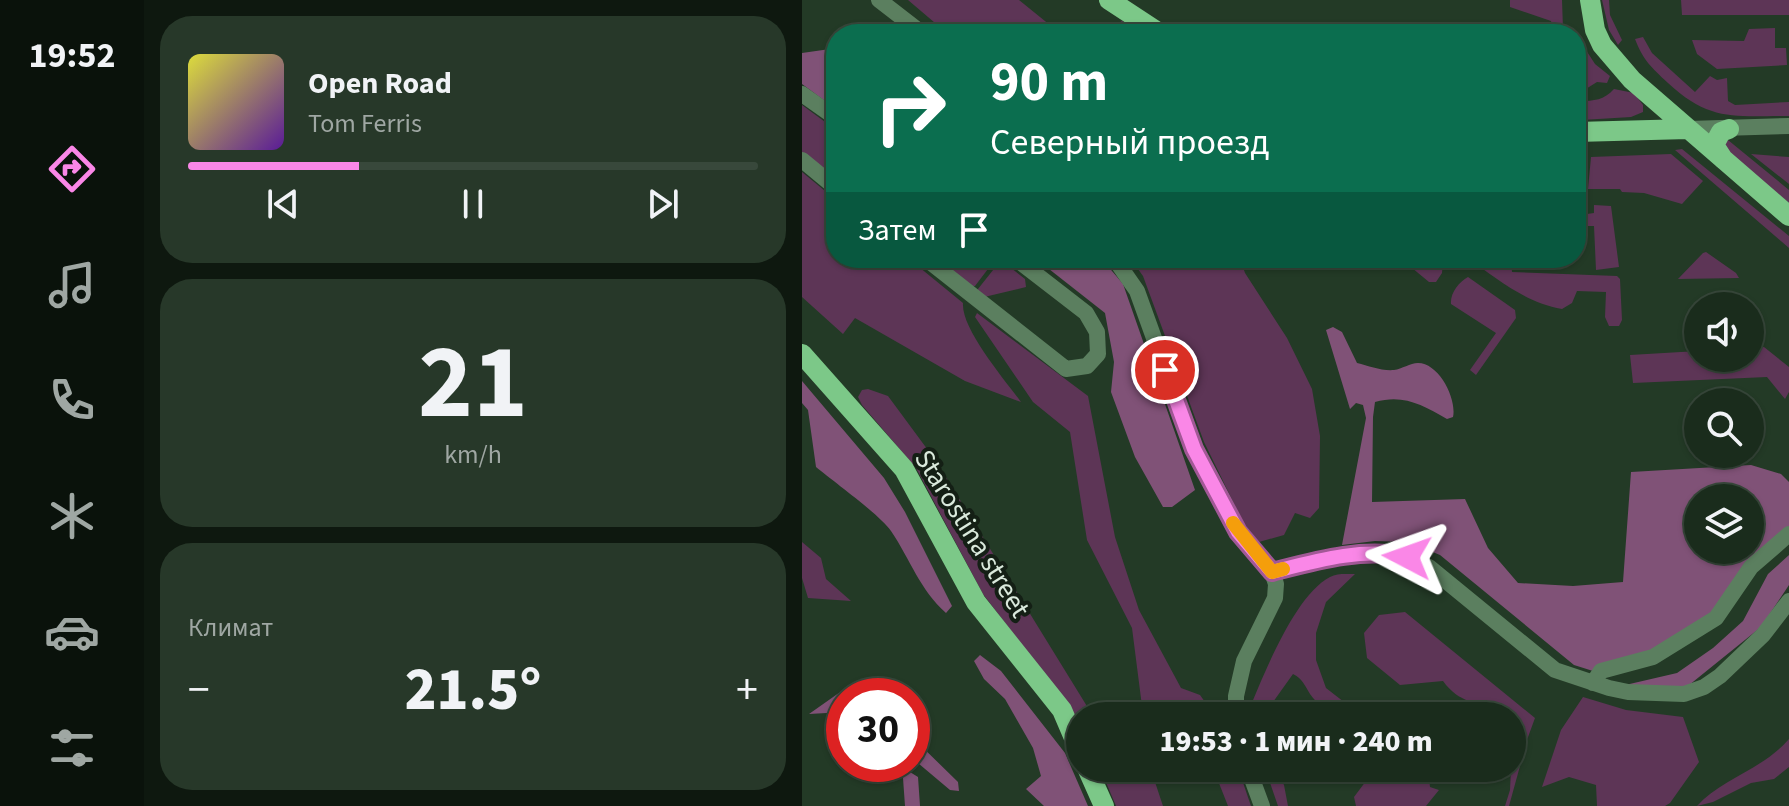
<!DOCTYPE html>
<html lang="ru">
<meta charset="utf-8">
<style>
:root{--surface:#1a2c1c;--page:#273829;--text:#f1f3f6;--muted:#9fa7a3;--line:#38483b;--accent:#fa87e7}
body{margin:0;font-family:"Source Sans 3",sans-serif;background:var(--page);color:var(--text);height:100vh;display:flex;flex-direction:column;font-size:30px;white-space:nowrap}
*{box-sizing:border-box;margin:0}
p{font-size:26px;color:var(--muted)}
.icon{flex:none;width:44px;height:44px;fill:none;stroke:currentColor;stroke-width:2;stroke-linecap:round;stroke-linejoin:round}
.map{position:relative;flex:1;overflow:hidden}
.details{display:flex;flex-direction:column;gap:16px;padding:16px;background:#0e180f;width:658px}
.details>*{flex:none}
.hud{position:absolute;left:24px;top:24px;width:760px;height:244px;border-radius:32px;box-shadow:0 2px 6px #0004,0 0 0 2px var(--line);background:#0b6e4f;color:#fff;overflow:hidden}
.tools{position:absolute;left:882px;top:292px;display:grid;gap:16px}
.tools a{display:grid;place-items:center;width:80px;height:80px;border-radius:50%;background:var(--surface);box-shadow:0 2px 6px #0004,0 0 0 2px var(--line);font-size:40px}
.speed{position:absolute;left:24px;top:678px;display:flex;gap:16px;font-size:40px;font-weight:700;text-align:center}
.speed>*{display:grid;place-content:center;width:104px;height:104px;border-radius:50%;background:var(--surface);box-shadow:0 2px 6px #0004,0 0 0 2px var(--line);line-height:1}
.speed .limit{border:12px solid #d22;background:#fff;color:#111}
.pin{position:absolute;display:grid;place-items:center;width:68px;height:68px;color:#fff;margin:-34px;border:4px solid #fff;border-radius:50%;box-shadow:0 2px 8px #0007}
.me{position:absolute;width:88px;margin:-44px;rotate:274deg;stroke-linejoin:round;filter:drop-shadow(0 0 6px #0008)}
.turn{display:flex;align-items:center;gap:28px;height:168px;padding:0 32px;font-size:36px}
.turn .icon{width:104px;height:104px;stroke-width:2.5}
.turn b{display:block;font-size:56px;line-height:68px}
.then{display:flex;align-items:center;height:76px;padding:0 32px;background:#0003;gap:16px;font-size:30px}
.big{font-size:60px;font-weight:800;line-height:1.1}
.details .tile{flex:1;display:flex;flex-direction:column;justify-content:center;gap:12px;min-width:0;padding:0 28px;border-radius:32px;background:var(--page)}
.details .dial{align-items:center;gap:0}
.dial b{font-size:104px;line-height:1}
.song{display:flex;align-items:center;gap:24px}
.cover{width:96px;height:96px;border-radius:12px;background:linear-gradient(135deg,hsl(60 70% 55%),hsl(270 70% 35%))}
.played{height:8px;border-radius:4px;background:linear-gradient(90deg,var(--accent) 30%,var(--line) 30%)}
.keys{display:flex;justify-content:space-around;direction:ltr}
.heat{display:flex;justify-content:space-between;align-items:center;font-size:44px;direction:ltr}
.trip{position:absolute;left:264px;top:702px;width:460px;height:80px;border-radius:40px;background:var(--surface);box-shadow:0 2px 6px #0004,0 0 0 2px var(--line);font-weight:800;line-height:80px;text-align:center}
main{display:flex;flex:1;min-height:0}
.tabs{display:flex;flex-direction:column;width:144px;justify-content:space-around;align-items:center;background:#0a120b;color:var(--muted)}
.tabs .icon{width:56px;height:56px}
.tabs .selected{color:var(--accent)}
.tabs b{font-size:36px;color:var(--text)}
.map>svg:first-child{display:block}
.green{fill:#5d3556}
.forest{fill:#805277;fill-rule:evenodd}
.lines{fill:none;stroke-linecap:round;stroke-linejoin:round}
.minor{stroke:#5b7f5f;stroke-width:16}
.major{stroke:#7cc888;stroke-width:20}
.route-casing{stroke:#a25896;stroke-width:20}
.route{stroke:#fa87e7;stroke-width:14}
.slow{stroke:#f59e0b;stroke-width:14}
.labels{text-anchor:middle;stroke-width:8;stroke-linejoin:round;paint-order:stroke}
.street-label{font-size:28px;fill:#dae9dc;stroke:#141f15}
</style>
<main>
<nav class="tabs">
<b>19:52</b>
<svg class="icon selected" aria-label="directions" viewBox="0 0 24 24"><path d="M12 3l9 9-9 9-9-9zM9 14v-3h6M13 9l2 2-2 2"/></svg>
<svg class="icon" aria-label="music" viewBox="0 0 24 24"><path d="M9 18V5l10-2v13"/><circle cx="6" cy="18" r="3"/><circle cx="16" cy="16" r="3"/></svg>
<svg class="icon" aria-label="phone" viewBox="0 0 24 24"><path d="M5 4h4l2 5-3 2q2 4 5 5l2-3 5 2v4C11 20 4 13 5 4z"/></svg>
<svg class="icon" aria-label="climate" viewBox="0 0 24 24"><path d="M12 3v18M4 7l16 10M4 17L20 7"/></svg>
<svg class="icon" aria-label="car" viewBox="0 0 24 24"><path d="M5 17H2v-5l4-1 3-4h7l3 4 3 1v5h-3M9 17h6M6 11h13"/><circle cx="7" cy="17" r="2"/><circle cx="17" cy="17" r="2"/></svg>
<svg class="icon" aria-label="filters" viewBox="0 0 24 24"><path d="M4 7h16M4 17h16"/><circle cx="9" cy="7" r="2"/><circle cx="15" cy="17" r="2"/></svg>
</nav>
<section class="details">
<div class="tile">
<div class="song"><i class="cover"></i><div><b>Open Road</b><p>Tom Ferris</p></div></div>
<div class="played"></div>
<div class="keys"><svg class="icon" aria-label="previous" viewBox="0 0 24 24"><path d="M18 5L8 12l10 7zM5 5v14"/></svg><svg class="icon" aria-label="pause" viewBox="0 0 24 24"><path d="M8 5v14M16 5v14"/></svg><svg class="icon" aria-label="next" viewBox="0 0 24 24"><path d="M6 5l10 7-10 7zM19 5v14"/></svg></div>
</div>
<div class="tile dial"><b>21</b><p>km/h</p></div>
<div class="tile"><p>Климат</p>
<div class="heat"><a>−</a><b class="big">21.5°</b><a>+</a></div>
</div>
</section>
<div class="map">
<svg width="987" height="806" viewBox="0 0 987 806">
<rect width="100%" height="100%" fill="#233a26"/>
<path class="green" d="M106 0H217L259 34H146Z
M708 0H760L761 29 752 31 749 21 708 7Z
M800 0H807L808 15 820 40 816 45 807 30Z
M879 0H987V15H880Z
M320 21 340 34H300Z
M973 28V48H984L985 65 915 69 895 54 890 40 942 41 947 29Z
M841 37 850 53 893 92 908 76 915 80 925 78 926 101 933 105 987 102V116C933 116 908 122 866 83 849 67 841 60 833 39Z
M782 47 793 64 808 76 805 83 795 82 779 92 778 48Z
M812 89 832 93 841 105V112L829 117 780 120 778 101C792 101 802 100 812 89Z
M0 105 34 130V184L0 157Z
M926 140 987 190V203L920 147Z
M880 149 987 236V248L873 150Z
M869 154 901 181 880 204 842 193 820 192 818 189H786L789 157Z
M949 154 987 157V184Z
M0 172 34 200V258H106L161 303C159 329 203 380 219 402L163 381 53 318 41 334 0 297Z
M792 205 809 206 817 267 794 270 792 226H774V218H783L785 214 792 213Z
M904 252 934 273 937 278 876 279 901 253Z
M126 258H189V265L173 286H164Z
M328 258H438L443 273 485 338 510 389 518 436 517 508 508 518 493 513 482 535 457 542 443 526 402 442 341 276Z
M598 258H639L641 261 640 273 634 282H627Z
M665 258H709L710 272 815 276 818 279 820 320 817 326H807L803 317 804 292 775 291 770 303 760 309C722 302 696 279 665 258Z
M199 260 223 279 224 287 178 298 172 294Z
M666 277 713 310 714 318 674 375 668 370 694 333 649 304C648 293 657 282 666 277Z
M175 313 286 396 313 537 337 610 379 688 398 695 413 716 341 714 330 628 285 540 268 432 231 402 173 317Z
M962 347 987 367V392L983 399 965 377 831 383 828 355 896 351V358H948V348Z
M66 389 86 396 134 461 291 716H278V721L181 594 114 468 60 405 56 397 60 390Z
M0 542 19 558 24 579 49 601 6 598 0 578Z
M553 574 524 602 514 633V660L524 688 560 716C537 716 522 713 508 694 503 686 500 678 491 674L461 716H449L447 710C462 674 493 595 528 577 535 573 544 574 553 574Z
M603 612 733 718 722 748 710 723V716H707L700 707C675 704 657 703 641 681L598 685 565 658 562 633 577 615Z
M781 697 824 710 881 717 897 762 868 803 863 806H795L794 785 767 777 740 787 759 730Z
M987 739V767L972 779 949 783 911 802 895 806C919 779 960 770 987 739Z
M710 748 718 766 707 806H703L708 790Z
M298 768 349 770 361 806H314Z
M411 768H436L449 806H426Z
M466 768 474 770 482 785 486 806H476L465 774Z
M573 769 588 779 627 778 628 787 637 790 624 806H554L552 797Z"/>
<path class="forest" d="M28 49 34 54V109L0 84V53Z
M233 258H299L321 284 393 490 370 507H361L333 457 309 392 312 362 303 313Z
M531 327 540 332 555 363C567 366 579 371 592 370 600 369 608 363 616 363 637 363 655 399 651 417L645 419C620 405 602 394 573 402L571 417 570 502 663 499 686 548 716 583 771 586 821 582 829 472 949 465 979 474 987 482V535L894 636 791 671 772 665 638 555 606 542 573 541 540 545 564 418 561 405 554 403 548 409 524 330ZM896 498H948V550H896Z
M0 381 82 478 103 512 150 606 144 613C118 590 108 559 89 531 77 514 32 482 14 467L6 410 0 403Z
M987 555V585L959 627 876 694 819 686 875 673 911 648 941 621 966 574Z
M178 655 199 671 263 753 286 806H242L224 789 239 776 231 748 203 699 182 679 172 661Z
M69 682 82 693 80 696H42V712L7 714 51 683Z
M118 713 125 721 111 738 156 782 157 791 148 790 110 758V715Z
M88 764H95L116 777 118 806H103L101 778 92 775Z"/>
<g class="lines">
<path class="minor" d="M77 0 121 34
M0 94 34 118
M886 129 987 126
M0 160 34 188
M123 258 264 369 285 366 296 354 295 332 284 313 213 258
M312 258 335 291 392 449 436 532 470 572 474 584 473 598 442 661 434 696V716
M470 572C519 560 580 539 627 567L753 670 807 688 826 692 882 694 902 687 918 676 961 635 987 601
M791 683 799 671 851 657 914 618 949 567 987 534
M446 768 460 806"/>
<path class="major" d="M307 0 359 34
M788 0 793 30 800 45 830 80 987 216
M774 132 886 129
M921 159 912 145 919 132 927 129
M0 354 102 469 174 602 260 710 278 752
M285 768 302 806"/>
</g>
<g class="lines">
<defs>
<path id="route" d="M363 370 392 449 436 532 470 572C513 561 561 547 605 557"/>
</defs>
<use href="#route" class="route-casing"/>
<use href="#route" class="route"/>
<path class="slow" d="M431 523 470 572 481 569"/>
</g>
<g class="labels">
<g class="street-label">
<text transform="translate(171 533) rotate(58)" y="10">Starostina street</text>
</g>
</g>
</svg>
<div class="tools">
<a><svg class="icon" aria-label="sound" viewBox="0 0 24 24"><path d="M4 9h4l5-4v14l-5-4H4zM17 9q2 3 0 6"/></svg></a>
<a><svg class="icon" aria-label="search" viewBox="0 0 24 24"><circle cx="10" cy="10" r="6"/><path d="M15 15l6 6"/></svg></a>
<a><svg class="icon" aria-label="layers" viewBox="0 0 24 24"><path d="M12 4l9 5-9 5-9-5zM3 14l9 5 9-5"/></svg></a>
</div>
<div class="speed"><div class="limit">30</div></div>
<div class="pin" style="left:363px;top:370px;background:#d93025"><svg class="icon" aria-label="arrive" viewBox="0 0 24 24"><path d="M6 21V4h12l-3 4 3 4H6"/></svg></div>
<svg class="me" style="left:605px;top:557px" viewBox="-20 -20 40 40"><path d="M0-17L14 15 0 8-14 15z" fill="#fa87e7" stroke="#fff" stroke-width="4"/></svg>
<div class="trip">19:53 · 1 мин · 240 m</div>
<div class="hud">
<div class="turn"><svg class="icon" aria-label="right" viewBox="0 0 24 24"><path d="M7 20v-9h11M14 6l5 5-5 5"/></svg><div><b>90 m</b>Северный проезд</div></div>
<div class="then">Затем<svg class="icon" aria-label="arrive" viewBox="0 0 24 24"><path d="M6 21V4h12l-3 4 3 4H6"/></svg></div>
</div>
</div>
</main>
